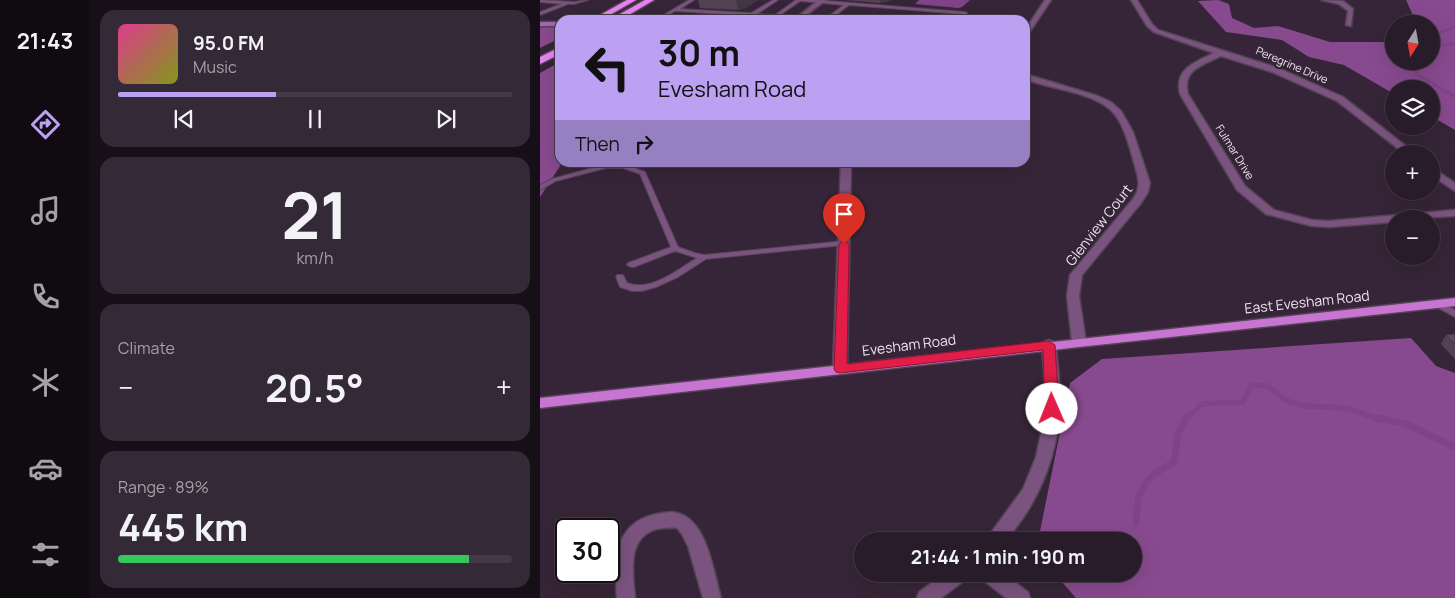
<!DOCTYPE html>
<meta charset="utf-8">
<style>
:root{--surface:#281c2a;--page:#342936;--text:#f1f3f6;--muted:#a5a1a8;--line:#443a47;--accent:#bca0f2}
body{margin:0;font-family:Manrope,sans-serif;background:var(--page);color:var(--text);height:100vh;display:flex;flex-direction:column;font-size:19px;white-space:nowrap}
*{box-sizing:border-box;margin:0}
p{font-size:16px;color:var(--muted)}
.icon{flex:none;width:28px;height:28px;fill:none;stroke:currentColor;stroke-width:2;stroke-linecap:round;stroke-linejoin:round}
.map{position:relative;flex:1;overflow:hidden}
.panel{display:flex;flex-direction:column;gap:10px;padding:10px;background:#160f17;width:450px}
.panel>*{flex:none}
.hud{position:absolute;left:15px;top:15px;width:475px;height:152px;border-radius:15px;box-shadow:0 5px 20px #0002,0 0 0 1px var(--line);background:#bca0f2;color:#111;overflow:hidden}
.needle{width:32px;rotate:191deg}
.controls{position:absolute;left:845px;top:15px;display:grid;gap:10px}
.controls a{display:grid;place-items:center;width:55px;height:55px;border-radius:50%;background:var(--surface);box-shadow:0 5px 20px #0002,0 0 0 1px var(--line);font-size:25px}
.speed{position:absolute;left:15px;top:518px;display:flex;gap:10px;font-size:25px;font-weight:700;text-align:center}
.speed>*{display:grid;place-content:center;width:65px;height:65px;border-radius:50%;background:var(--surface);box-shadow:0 5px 20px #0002,0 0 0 1px var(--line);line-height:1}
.speed .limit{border:2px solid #111;border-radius:8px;background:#fff;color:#111}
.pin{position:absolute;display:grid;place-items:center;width:42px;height:42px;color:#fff;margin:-51px -21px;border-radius:50% 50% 50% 0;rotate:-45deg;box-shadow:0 0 5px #0007}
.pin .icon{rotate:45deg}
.me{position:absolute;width:55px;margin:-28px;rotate:359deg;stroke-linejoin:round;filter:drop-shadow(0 0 4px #0008)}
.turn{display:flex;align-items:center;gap:18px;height:105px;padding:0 20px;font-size:22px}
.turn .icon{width:65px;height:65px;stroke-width:2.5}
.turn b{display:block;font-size:35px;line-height:42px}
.then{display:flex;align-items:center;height:48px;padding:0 20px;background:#0003;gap:10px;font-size:19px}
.big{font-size:38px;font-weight:700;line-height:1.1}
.panel .tile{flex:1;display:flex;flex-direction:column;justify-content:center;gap:8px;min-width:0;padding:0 18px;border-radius:15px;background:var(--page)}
.panel .dial{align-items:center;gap:0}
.dial b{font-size:65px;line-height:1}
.song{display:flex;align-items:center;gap:15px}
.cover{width:60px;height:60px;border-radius:8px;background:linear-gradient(135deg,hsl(330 70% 55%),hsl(70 70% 35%))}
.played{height:5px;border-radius:2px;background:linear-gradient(90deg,var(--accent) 40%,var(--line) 40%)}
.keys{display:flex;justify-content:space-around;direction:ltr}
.heat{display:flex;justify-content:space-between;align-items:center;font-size:28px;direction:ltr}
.charge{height:8px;border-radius:4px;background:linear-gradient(90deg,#34c759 89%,var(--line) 0)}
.trip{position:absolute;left:314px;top:532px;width:288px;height:50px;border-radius:25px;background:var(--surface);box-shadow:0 5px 20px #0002,0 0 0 1px var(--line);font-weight:700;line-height:50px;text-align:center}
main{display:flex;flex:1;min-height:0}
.tab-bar{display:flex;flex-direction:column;width:90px;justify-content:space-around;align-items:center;background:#100b11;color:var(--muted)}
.tab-bar .icon{width:35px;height:35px}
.tab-bar .on{color:var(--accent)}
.tab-bar b{font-size:22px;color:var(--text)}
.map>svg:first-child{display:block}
.forest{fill:#884a8f}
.water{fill:#804388}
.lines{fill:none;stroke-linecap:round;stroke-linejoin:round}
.stream-far3{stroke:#804388;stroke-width:2.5}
.stream-far2{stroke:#804388;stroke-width:3}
.stream-far1{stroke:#804388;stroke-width:5.5}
.stream{stroke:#804388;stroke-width:7}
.lane-casing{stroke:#534355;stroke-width:2}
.street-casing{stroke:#534355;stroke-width:3}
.secondary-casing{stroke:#534355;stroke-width:3}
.primary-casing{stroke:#534355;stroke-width:3}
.highway-casing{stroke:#534355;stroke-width:3}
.lane{fill:#7b537f;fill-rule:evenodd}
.street{fill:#7b537f;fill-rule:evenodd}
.secondary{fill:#a667ae;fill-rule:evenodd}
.primary{fill:#c875d2;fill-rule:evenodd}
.highway{fill:#e782f3;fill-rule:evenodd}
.wall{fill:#524253}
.shaded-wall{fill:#423644}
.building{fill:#5f4d61;stroke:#423644}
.route{fill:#e11d48;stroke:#92132f}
.labels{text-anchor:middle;stroke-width:5;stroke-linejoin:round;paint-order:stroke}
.far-street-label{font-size:11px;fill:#ede2ee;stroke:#362538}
.street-label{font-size:14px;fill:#ede2ee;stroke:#362538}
</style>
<main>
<nav class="tab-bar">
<b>21:43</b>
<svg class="icon on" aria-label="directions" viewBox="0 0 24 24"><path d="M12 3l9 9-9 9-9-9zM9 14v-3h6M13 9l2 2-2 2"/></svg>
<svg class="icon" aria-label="music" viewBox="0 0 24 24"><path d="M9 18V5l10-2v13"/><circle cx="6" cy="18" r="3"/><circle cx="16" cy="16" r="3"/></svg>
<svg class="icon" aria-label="phone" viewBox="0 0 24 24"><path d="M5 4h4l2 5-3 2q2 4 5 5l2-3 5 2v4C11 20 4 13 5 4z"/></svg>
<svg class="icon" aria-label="climate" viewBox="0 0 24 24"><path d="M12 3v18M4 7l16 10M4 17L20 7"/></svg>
<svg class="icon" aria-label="car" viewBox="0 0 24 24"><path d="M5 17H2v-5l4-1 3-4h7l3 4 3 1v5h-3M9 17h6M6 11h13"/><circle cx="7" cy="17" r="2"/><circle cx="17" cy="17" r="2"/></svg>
<svg class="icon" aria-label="filters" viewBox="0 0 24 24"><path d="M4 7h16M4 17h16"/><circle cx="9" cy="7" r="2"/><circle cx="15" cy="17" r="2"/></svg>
</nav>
<section class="panel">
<div class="tile">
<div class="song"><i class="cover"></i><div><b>95.0 FM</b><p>Music</p></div></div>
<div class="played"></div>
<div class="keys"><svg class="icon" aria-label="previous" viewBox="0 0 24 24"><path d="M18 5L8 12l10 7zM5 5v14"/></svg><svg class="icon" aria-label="pause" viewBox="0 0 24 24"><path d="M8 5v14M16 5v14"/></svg><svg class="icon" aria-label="next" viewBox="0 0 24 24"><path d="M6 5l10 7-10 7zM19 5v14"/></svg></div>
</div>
<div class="tile dial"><b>21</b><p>km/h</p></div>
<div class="tile"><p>Climate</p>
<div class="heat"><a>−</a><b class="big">20.5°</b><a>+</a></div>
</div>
<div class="tile"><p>Range · 89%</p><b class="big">445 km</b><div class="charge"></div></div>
</section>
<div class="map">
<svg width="915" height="598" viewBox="0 0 915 598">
<rect width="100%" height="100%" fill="#362538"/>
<path class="forest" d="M678 0 689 4 692 18 714 28 738 26 790 42H854V61H891V24H877L866 0H915V130L891 116V89H854V94L804 65 769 57 742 40 686 32 658 1Z
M0 24H20V38L0 48Z
M20 62V162L22 163 0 197V73Z
M871 338 896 366 915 373V598H536L515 574H592V541H498L530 383 562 359Z"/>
<path class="water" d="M379 0H430L422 7 418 8 375 4Z"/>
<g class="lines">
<path class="stream-far3" d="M915 9V17
M891 41 896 34 915 27
M891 46 915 44
M876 73 874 69 879 61"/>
<path class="stream-far2" d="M876 71 878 75 915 97"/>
<path class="stream-far1" d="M645 420 662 404 703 402 712 385 728 386 745 400 754 403 767 406 807 408 841 420"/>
<path class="stream" d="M837 418 866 424 915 447
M596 523C596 500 600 483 620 470 625 467 630 466 634 462L638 435 646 418"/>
<defs>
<path id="lane" d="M0 0 34 2 48 0 34 4H28L0 15V12L22 4 0 2Z
M149 0H154L140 9 211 13 233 0H238L217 14 235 15 256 0H275L425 12 427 13 421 20H417L422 14 309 5 292 18 307 20H287L286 18 304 5 260 1 233 20H228L231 17 135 11 120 20H115Z
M63 162 84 164 105 172 138 247 155 253 164 255 304 241 308 243 304 245 166 259 138 277 116 287 102 291H92L80 287 76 277 77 275H83L87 283C111 292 137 270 157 258L135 251 94 267H91L87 265 88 263 131 247 100 174 83 168H66L16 181 0 190V185L12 179 63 165Z
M898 301 915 310V317L895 306 894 304Z"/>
<path id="street" d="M279 0H286L260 20H253Z
M505 0H511L487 36 485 37V30Z
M591 0H597L612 24 618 30 738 68 803 97 876 154H865L797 101 732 72 681 56C662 65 642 70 648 94L705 186 734 210 772 220 789 221 915 210V216L854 219V222L789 227 772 226 726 214 697 190 640 94C634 69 655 62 674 53L614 32 607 26Z
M782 0 803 1 813 9 811 26 806 25 808 11 799 4Z
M485 74 558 96 571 102 581 111 593 132 610 183 608 192 601 203 542 275 539 296 546 342 544 345H534L532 342 527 296 530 275 593 199C603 185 597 175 593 159 589 145 585 129 576 116 559 92 512 90 485 79Z
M301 162H311L307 369 305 372H295L293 369Z
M891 167 915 183V191L891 175Z
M509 340 514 342 516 345C517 363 520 381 520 398 520 451 500 502 465 541H445L483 489 496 457 504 419 506 399 502 345 504 342Z
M132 512C167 515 173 571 181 598H163L148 546 142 534 137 528C130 527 124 528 117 529 86 537 93 574 95 598H77C73 552 76 515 132 512Z
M404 574H427L425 580 401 598H377L379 592Z
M441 574H464L488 592 490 598H466L443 580Z"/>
<path id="secondary" d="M0 22H20V26H0Z"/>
<path id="primary" d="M915 298V306L539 347 0 408V398Z"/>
<path id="highway" d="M87 0H96L61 20H51Z
M105 0H114L87 16 80 14Z
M20 47V54L0 64V57Z"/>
</defs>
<use href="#lane" class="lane-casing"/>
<use href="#street" class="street-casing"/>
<use href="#secondary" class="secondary-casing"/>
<use href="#primary" class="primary-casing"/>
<use href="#highway" class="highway-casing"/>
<use href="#lane" class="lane"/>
<use href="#street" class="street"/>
<use href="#secondary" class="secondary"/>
<use href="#primary" class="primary"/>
<use href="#highway" class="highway"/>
</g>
<path class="wall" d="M158 0H218L206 8 198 10 160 8Z
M305 0H351L349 1 340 3Z
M915 334V359L901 344 906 335Z"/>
<path class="shaded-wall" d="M196 0H218L206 8 198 10Z
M340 0H351L349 1 340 3Z"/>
<path class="building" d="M915 334V344L906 335Z"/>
<path class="route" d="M304 240 309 244 307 364 509 341 515 345 519 409 517 412H507L505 409 503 350 300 373 296 372 294 369 299 244Z"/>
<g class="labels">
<g class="far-street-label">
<text transform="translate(752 65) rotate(23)" y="4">Peregrine Drive</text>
<text transform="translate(695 152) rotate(58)" y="4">Fulmar Drive</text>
</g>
<g class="street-label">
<text transform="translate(559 225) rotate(-52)" y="5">Glenview Court</text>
<text transform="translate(767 302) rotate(-6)" y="5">East Evesham Road</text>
<text transform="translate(369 345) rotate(-7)" y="5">Evesham Road</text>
</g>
</g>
</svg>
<div class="controls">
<a><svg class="needle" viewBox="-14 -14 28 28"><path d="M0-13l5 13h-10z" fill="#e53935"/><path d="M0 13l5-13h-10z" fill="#a5a1a8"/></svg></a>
<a><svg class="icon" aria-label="layers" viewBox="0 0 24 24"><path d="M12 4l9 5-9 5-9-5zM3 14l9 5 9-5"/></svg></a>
<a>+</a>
<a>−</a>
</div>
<div class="speed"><div class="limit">30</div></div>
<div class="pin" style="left:304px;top:244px;background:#d93025"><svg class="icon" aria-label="arrive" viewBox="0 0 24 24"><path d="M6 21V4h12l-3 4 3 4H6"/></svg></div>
<svg class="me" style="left:512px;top:409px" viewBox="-20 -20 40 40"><circle r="19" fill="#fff"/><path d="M0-13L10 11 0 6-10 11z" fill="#e11d48"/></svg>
<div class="trip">21:44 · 1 min · 190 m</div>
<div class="hud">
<div class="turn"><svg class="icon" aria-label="left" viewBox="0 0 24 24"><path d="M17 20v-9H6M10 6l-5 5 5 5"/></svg><div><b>30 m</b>Evesham Road</div></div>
<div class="then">Then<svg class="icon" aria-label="right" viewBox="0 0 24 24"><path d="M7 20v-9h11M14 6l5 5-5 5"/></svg></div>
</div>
</div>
</main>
